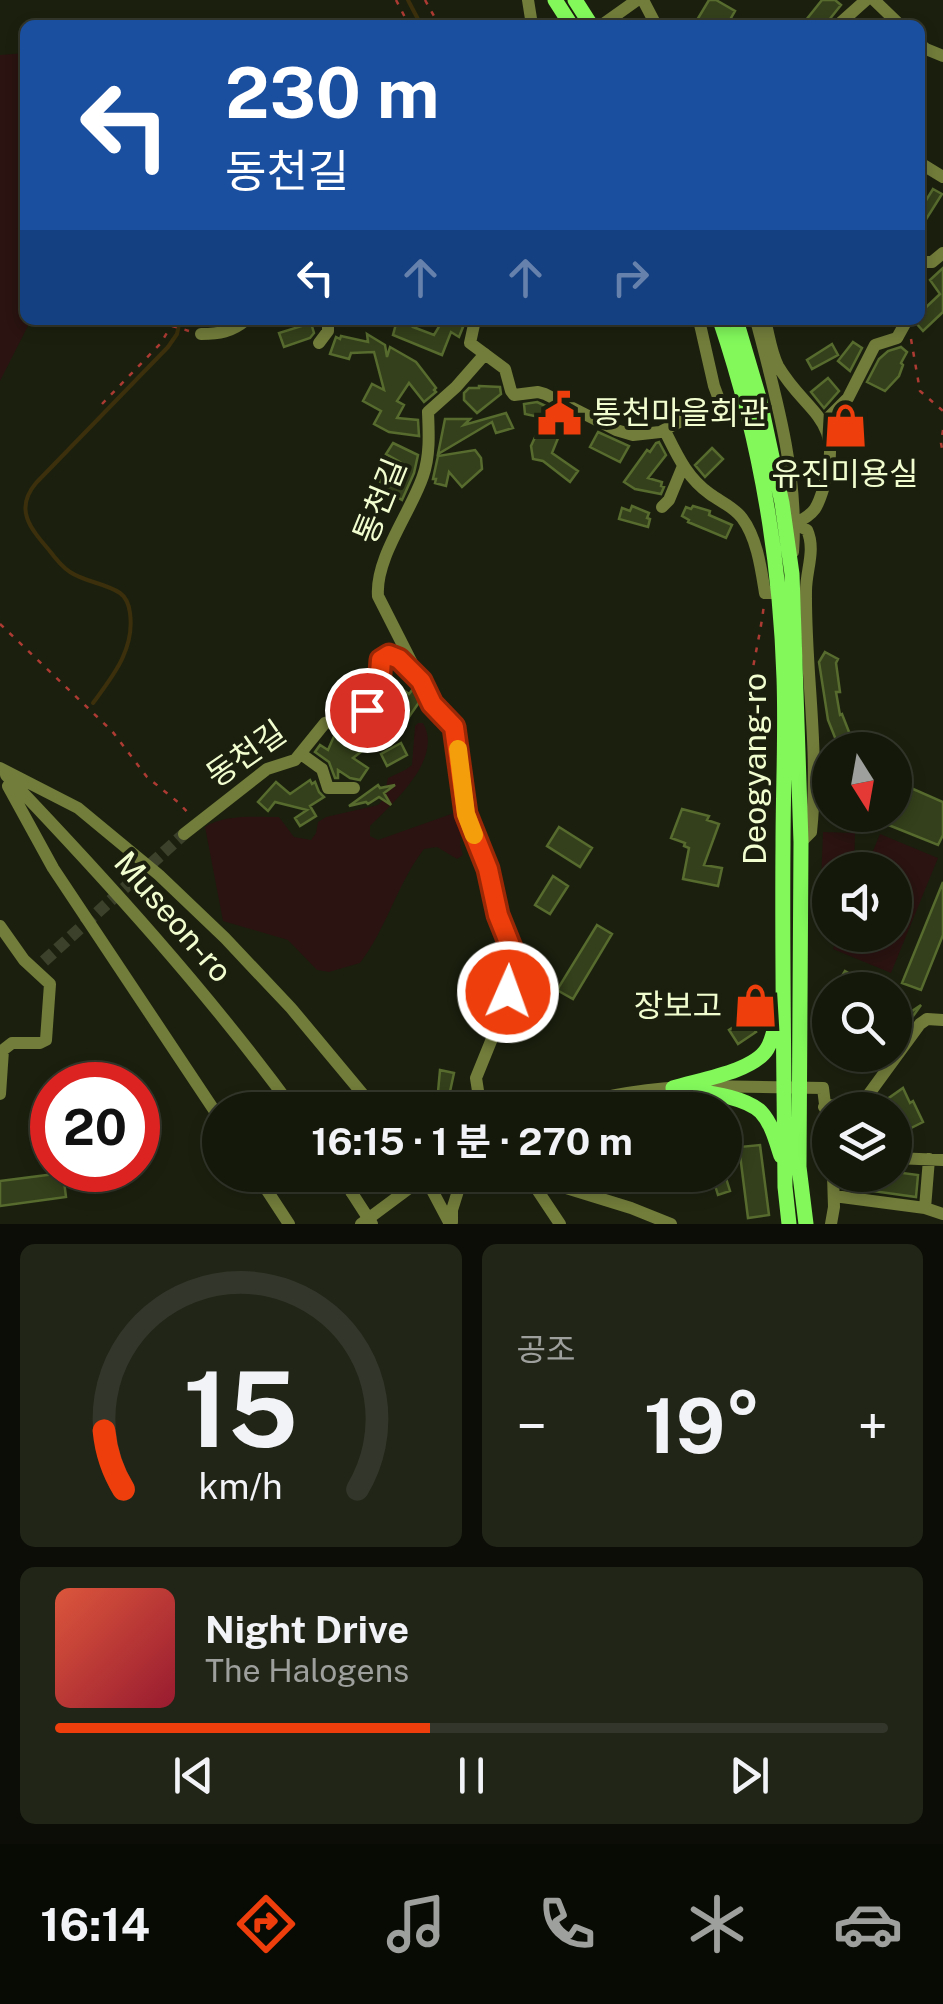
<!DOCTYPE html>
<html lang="ko">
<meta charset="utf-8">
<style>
:root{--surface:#14180a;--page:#212518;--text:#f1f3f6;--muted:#9da09c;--line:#33372b;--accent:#ed3e0b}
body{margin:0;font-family:"Public Sans","Noto Sans KR",sans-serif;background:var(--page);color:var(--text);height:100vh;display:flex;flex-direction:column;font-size:38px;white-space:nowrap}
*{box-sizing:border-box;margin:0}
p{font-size:32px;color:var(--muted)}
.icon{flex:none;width:55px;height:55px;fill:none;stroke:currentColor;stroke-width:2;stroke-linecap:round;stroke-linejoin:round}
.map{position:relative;height:1224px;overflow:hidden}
.sheet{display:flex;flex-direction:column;gap:20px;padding:20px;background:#0b0d06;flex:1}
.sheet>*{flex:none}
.top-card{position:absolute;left:20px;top:20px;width:905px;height:305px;border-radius:15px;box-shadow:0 5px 15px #0003,0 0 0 2px var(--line);background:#1a4fa0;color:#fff;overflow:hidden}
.needle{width:65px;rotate:169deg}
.fabs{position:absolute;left:812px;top:732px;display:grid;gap:20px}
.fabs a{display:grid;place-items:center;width:100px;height:100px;border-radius:50%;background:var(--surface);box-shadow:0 5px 15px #0003,0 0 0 2px var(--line);font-size:50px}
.speed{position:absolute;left:30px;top:1062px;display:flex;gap:20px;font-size:50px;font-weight:700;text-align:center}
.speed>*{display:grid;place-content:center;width:130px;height:130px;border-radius:50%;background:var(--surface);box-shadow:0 5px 15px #0003,0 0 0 2px var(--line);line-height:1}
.speed .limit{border:15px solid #d22;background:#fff;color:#111}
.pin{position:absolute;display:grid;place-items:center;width:85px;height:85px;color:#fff;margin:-42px;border:5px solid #fff;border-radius:50%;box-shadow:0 2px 10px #0007}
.me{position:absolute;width:110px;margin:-55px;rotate:2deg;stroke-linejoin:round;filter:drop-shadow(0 0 8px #0008)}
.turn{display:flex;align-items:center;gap:35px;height:210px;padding:0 40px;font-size:45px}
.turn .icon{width:130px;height:130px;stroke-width:2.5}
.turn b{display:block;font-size:70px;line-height:85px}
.lanes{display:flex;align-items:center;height:95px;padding:0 40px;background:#0003;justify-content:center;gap:50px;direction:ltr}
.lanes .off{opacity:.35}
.big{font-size:75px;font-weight:700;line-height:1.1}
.sheet .tile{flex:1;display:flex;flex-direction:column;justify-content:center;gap:15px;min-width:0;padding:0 35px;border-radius:15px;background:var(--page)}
.sheet .dial{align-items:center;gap:0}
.dial svg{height:260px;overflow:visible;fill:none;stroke:var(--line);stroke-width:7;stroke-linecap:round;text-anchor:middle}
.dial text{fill:var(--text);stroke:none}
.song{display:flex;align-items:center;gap:30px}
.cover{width:120px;height:120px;border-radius:15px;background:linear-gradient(135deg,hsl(10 70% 55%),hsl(350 70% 35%))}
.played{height:10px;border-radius:5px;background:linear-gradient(90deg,var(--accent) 45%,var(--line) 45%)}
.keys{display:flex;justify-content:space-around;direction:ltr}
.heat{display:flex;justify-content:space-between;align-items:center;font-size:55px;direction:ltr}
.sheet .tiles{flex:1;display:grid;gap:20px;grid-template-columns:1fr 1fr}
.tile:last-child{grid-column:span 2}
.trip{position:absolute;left:202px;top:1092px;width:540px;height:100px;border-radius:50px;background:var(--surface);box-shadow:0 5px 15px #0003,0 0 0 2px var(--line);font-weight:700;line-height:100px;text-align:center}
.tabs{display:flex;height:160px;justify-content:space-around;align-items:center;background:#080a04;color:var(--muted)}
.tabs .icon{width:70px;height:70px}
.tabs .active{color:var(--accent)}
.tabs b{font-size:45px;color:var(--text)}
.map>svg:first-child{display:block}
.green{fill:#2a1311}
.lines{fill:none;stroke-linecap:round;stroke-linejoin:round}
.stream{stroke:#3b300b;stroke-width:4}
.building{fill:#34401b;stroke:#576b2e;stroke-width:2.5}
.minor-tunnel{stroke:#3b412b;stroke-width:12;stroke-dasharray:12 6;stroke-linecap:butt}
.path{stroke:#ad3b33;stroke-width:2.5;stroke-dasharray:5 8;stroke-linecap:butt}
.minor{stroke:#727d3b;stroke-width:12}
.major{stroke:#82f85b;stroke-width:15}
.minor-bridge{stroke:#727d3b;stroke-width:12}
.route-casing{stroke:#9a2807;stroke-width:25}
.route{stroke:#ed3e0b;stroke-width:18}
.slow{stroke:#f59e0b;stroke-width:18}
.labels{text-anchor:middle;stroke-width:8;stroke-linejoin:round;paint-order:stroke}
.poi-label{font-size:32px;fill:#f2fdcf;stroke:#1b200e;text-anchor:start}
.street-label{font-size:32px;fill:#f2fdcf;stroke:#1b200e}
</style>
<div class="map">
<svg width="943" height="1224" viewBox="0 0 943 1224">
<rect width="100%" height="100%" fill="#1b200e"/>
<path class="green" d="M25 53V320H31L0 381V55Z
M418 723H423C444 759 392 804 370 826V836L378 840 454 813 462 818C463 835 457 837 463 855L457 859 437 847 424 849C397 884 387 928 360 963L329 972 317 970 288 940 223 921 205 827C223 814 257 817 279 817L294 837 311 840 316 833 318 822 326 817 378 805 383 800 388 778 405 770 412 765 415 726Z
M823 832 855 833 854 870H830V883H821Z
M880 834 938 858 891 973 833 949 838 935H895V870H865Z"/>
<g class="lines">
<path class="stream" d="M408 0 421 25
M93 703C113 676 135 649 130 613 129 605 127 598 120 593 105 583 85 582 70 572 62 567 55 558 49 550 30 528 14 509 36 483L168 347 177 334 180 320"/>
</g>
<path class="building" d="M709 0H716L735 11 727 25H694Z
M822 0H835L841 5 825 25H802Z
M933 189 942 194 920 229V210Z
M943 268V312L923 331 916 323 917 320H920V316L924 313 922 311 940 294 930 280Z
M397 320H407L406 323 414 325 413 327 434 335 443 320H451L463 327 459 337 451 332 442 355 393 335Z
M311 323 314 333 310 338 284 347 279 333Z
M367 334 385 345 387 357 390 347 416 362 436 388 434 390 436 392 424 402 409 383 397 401 404 405 397 418 418 420 419 436 389 432 374 424 381 411 363 401 372 384 384 390 374 352 351 353 349 359 330 354 336 337 340 339 341 336 368 342Z
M853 342 862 348 850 371 838 361Z
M832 344 838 355 812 369 807 360Z
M901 347 907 352 901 363 903 365 899 376 885 391 867 382 879 359 888 351Z
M828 378 839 391 824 408 811 392Z
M479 386 500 387 501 394 477 413 464 400V393L469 388H479Z
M537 402 567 416 552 453 578 471 570 482 543 461 533 459 531 446 544 418 525 414 524 404Z
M852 408 851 411 857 418 851 436 843 443 838 438 835 425Z
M506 413 513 428 496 433 492 422 438 454 445 419H470L464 425Z
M598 432 629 446 620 462 590 447Z
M659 442 666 455 648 478 662 482 661 486 664 487 661 494 635 489 624 482 647 450 650 452 656 443Z
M393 443 418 455 414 473 402 500 385 490 387 486 379 481 384 473 391 478 400 462 386 454Z
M712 448 723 459 705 477 695 465Z
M475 450 481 458 482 469 462 487 449 472 446 486 435 483 436 479H433L438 456Z
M632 506 649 513 647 518 650 519 648 527 619 519 622 508 630 511Z
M693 506 710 511 709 515 732 525 726 538 688 522 689 520 682 516 686 507 691 509Z
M825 652 838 659 836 663 840 692H836L840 715 842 714 851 737 846 739 856 750H840L828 720 819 662Z
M395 684 409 694 413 689 420 701 395 737 381 727 384 722 375 715 384 707 388 694Z
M362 725 375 741 353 758 368 768 360 780 350 778 338 770V778H335L329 762 315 752 320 745 328 750 335 734 347 738Z
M401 743 407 755 387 766 381 754Z
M310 780 312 784 315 782 319 792 324 797 310 806 316 816 300 826 295 818 307 810 275 802 268 811 258 802 276 782 290 794Z
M378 785 380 788 395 785 384 793 391 805 379 797 368 804 366 802 349 806Z
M904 785 943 802V835L938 845 886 824 890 815H895V800Z
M682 809 709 816 707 820 719 824 704 865 722 868 718 886 683 879 689 848 684 846 685 843 671 838Z
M559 827 592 848 580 867 547 846Z
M553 876 568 886 550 914 535 905Z
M943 882V935L921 990 902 983Z
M597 925 612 934 573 999 557 990Z
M845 971 878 990H843L836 986Z
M520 980 541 988 535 1004 516 997Z
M895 1000 912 1011 921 1005 906 1026 895 1019Z
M747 1019 756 1032 738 1044 729 1030Z
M440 1070 454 1073 446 1110H441L438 1092Z
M903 1088 910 1103 913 1101 923 1122 901 1133 895 1121V1110H891L886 1100Z
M760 1145 769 1215 748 1218 739 1147Z
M895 1172 918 1175 916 1197 844 1187 845 1175H895Z
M63 1173 66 1197 0 1206V1181Z
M691 1175H725L730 1191 718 1195 713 1179 694 1185Z"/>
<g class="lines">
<path class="minor-tunnel" d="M44 961 184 834"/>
<path class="path" d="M396 0 409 25
M425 0 439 25
M172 326 189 331
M911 339 920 391 943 411
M102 404 161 343 168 331 169 320
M943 430 941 443 943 454
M0 624 112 731 147 777 179 803 189 814
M748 768C756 753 750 738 749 722 746 683 760 643 764 604"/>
<path class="minor" d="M528 0 532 25
M643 0 656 25
M874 0 900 25
M602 25 637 0
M838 25 866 0
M920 44 926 49 943 56
M920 163 943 177
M920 262H932L943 253
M920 286V297
M475 320 470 343 505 369 511 391 514 395 538 392 545 394 616 430 633 435 660 432 685 419 753 403
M699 320 714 386 723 410
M756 320C775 393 799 475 793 552
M765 320C769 335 771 352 778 366 806 414 844 417 825 483 818 506 817 513 794 524
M201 334C219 334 232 332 246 320
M319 343 328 331V320
M823 423 848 398 875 345 897 338 907 320
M665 431C677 455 687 478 710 494 721 502 734 507 742 518 757 538 761 568 765 593H779
M662 507 669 500 683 466
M795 524 807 530C816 550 806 570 806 591 805 672 820 749 811 832L801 842
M415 669 378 596C375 558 411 512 423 476 430 456 429 434 428 412L456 387 485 354
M301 754 322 769 328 788H354
M0 768 78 808 159 875 225 938 291 1008 376 1110
M6 775C108 882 207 991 294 1110
M8 786 53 868 220 1119
M184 834 267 769 295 760 325 723 330 722 343 726 348 716C391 703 372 696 381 660L389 655 399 659 421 681 433 703 455 727 467 814 488 869 498 915 512 950 511 974 502 1014 476 1078 481 1110
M0 926 24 960 50 984 46 1040 40 1043H12L3 1050 0 1094
M700 1086 823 1088 830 1145
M824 1107 866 1098 920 1024 927 1019 943 1020
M555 1110C596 1097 638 1090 680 1087
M895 1158 943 1160
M257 1175 289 1224
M340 1175 352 1193
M424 1175 450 1224
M524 1175 631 1208 671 1224
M528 1176 560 1224
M834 1196 925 1208 943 1214
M925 1208 929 1159
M452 1222V1210L463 1175
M361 1224 427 1175
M831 1224 834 1207 833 1175"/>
<path class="major" d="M555 0 571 25
M575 0 591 25
M720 320C759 435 780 557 784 678 786 734 783 789 783 845 782 959 784 1073 785 1187L789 1224
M736 320 760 401 782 503 792 574 801 842 799 1167 806 1224
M673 1088C698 1080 753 1072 767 1049 774 1038 775 1024 778 1011
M677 1088C700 1092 744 1095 761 1112 772 1124 776 1141 781 1156"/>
<path class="minor-bridge" d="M352 1193 372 1224"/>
</g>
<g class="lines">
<defs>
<path id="route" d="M367 710 378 700 381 660 389 655 399 659 421 681 432 704 454 727 466 814 488 869 498 915 512 950V965L508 992"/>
</defs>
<use href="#route" class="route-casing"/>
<use href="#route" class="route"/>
<path class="slow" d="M458 749 466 814 474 835"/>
</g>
<defs>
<symbol id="civic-bare" viewBox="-9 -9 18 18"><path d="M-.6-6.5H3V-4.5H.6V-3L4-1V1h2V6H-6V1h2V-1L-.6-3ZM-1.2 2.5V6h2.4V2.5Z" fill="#ed3e0b" stroke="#1b200e" stroke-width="2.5" paint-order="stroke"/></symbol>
<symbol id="shop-bare" viewBox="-9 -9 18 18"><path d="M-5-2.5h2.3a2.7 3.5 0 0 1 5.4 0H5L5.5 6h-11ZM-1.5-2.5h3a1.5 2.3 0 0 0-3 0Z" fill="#ed3e0b" stroke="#1b200e" stroke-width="2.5" paint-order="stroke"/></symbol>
</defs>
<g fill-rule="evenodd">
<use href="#civic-bare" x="528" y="382" width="63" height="63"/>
<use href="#shop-bare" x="814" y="394" width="63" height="63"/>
<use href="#shop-bare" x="724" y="974" width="63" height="63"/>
</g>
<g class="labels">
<g class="poi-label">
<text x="592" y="424">통천마을회관</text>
<text x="845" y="485" text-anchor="middle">유진미용실</text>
<text x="722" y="1017" text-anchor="end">장보고</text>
</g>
<g class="street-label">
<text transform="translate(380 501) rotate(-68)" y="11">통천길</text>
<text transform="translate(246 754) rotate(-35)" y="11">동천길</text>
<text transform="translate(755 769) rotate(-90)" y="11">Deogyang-ro</text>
<text transform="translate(173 917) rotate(49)" y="11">Museon-ro</text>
</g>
</g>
</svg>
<div class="fabs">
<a><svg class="needle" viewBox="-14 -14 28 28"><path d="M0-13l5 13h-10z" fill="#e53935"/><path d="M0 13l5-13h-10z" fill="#9da09c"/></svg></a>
<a><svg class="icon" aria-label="sound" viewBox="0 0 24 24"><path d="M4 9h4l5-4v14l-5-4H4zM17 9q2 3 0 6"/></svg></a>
<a><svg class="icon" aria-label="search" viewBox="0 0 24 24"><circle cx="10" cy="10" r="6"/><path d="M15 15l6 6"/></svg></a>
<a><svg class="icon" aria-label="layers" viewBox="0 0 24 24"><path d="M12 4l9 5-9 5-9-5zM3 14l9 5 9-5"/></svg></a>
</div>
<div class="speed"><div class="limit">20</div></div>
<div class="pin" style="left:367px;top:710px;background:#d93025"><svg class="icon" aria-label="arrive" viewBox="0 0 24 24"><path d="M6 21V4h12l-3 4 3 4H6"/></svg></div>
<svg class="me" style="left:508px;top:992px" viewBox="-20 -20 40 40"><circle r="17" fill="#ed3e0b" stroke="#fff" stroke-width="3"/><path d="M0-11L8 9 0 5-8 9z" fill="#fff"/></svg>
<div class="trip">16:15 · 1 분 · 270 m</div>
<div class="top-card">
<div class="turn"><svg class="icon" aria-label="left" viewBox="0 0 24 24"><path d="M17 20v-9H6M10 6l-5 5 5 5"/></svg><div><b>230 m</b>동천길</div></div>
<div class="lanes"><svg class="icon" aria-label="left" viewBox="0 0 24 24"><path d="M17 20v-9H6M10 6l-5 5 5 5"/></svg><svg class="icon off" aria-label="ahead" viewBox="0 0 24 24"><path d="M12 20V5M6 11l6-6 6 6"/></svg><svg class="icon off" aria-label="ahead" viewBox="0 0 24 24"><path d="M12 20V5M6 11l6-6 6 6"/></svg><svg class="icon off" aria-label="right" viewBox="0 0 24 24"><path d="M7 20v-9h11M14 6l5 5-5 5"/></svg></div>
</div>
</div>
<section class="sheet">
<div class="tiles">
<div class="tile dial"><svg viewBox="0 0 100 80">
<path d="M14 69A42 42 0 1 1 86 69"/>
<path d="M14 69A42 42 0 0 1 8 51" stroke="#ed3e0b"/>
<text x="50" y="56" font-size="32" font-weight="700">15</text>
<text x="50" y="72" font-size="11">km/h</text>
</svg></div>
<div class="tile"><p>공조</p>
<div class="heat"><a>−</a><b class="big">19°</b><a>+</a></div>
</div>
<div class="tile">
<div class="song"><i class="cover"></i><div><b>Night Drive</b><p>The Halogens</p></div></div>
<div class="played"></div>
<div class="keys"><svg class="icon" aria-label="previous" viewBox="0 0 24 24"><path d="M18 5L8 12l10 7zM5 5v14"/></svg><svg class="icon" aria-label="pause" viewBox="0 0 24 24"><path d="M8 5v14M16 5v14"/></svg><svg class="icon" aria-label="next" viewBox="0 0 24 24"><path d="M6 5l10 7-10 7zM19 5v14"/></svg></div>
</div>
</div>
</section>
<nav class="tabs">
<b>16:14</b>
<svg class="icon active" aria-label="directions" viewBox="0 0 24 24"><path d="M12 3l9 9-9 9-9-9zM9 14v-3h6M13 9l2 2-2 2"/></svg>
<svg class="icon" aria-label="music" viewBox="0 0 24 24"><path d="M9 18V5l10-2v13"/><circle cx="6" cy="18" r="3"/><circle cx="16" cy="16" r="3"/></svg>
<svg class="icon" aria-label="phone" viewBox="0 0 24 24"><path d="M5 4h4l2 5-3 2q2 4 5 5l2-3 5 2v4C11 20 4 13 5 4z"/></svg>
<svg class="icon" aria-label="climate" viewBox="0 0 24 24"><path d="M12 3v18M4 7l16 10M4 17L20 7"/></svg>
<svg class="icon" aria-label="car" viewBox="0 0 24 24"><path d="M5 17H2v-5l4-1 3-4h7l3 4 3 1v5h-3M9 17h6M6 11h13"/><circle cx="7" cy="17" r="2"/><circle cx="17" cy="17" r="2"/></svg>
</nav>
